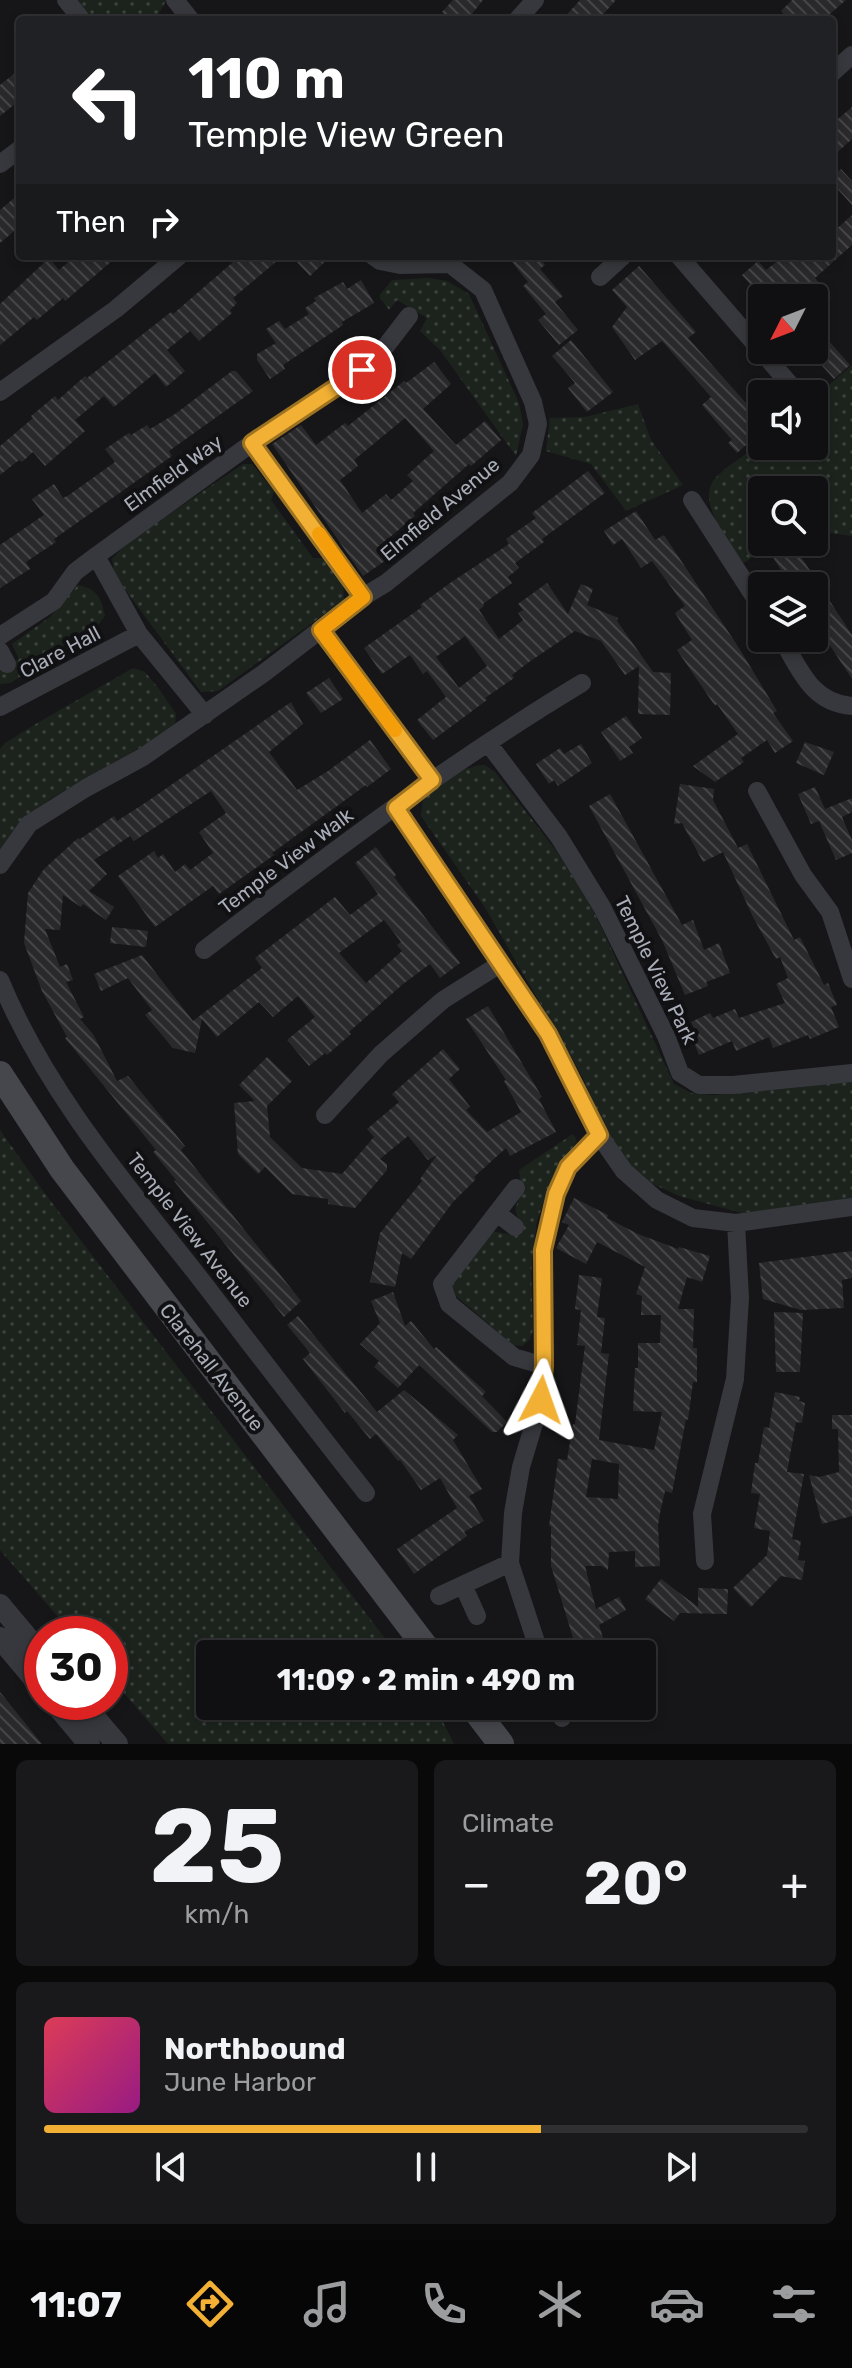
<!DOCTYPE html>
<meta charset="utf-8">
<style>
:root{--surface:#101012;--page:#19191b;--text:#f1f3f6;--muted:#9c9d9f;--line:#303032;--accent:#f2b134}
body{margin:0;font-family:Rubik,sans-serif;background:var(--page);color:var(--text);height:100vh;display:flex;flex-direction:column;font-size:30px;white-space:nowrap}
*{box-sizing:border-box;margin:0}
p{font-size:26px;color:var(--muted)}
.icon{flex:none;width:44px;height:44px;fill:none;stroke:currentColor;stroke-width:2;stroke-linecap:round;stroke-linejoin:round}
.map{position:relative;height:1744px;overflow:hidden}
.details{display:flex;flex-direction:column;gap:16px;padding:16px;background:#09090a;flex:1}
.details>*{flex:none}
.hud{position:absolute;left:16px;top:16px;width:820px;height:244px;border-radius:8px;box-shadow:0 4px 12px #0003,0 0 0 2px var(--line);background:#202124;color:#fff;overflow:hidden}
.needle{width:52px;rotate:228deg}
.tools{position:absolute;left:748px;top:284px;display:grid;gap:16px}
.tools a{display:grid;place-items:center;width:80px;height:80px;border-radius:8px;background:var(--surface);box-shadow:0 4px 12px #0003,0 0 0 2px var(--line);font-size:40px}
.speed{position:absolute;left:24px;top:1616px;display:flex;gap:16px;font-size:40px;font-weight:700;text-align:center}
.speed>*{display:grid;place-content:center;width:104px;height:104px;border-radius:50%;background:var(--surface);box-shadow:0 4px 12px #0003,0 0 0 2px var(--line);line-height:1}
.speed .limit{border:12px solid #d22;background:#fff;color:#111}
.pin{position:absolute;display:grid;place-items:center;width:68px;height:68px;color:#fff;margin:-34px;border:4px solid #fff;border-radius:50%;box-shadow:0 2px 8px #0007}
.me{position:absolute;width:88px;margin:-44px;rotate:4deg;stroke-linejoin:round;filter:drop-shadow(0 0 6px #0008)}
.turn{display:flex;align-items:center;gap:28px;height:168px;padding:0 40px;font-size:36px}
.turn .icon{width:104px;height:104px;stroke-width:2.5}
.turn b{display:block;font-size:56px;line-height:68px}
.then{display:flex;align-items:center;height:76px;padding:0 40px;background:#0003;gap:16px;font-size:30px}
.big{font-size:60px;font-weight:700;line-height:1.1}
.details .card{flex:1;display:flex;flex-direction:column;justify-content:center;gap:12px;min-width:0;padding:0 28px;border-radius:12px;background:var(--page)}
.details .dial{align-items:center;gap:0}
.dial b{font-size:104px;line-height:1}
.song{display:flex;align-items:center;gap:24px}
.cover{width:96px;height:96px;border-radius:12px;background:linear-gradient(135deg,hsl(350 70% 55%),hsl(310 70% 35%))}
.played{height:8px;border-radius:4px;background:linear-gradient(90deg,var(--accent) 65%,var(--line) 65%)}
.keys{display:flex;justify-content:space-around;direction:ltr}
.heat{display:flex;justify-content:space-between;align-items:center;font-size:44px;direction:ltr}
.details .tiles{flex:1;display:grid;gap:16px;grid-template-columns:1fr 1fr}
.card:last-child{grid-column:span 2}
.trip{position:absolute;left:196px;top:1640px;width:460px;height:80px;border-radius:8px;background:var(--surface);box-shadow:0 4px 12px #0003,0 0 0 2px var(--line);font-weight:700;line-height:80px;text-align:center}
.menu{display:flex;height:128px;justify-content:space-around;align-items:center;background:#060607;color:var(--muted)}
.menu .icon{width:56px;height:56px}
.menu .selected{color:var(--accent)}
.menu b{font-size:36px;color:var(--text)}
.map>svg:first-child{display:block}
.green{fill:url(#green-dots)}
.building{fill:url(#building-back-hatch);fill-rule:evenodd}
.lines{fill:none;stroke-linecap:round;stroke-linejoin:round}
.minor{stroke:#37383d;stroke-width:18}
.tertiary{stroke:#37383d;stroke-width:22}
.secondary{stroke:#45474d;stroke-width:26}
.route-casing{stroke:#9d7322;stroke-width:20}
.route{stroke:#f2b134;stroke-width:14}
.slow{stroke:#f59e0b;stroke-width:14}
.labels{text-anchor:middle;stroke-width:8;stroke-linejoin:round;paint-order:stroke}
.street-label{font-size:20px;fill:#a8adb8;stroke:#111113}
</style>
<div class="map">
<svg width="852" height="1744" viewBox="0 0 852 1744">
<defs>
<pattern id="green-dots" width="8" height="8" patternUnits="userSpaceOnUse" patternTransform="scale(2)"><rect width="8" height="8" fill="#1c231d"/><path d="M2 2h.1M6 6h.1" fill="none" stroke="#3a403c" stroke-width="1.8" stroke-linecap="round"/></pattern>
<pattern id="building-back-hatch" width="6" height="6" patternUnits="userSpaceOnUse" patternTransform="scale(2)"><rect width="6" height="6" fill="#29292c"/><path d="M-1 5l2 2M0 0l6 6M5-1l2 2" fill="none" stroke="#454548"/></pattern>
</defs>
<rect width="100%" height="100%" fill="#161618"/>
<path class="green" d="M76 0H166V1L155 20H93Z
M429 278 447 281 469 294 519 403 523 424 516 456 440 350 420 331 427 318 397 300 389 310 379 296 392 280Z
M852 365V536L814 531V490H762V542H777L742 564C731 545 699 505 712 483 719 470 749 453 762 443V446H814V398Z
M638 404 651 440 683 485 626 511 591 464 546 451 550 418 585 417Z
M243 464H252L274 491 271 500 313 558H324L343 585 344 600 218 691 201 692 115 576 112 559 127 543Z
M78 585C97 589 101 597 105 616L90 635 10 683 0 684V671L19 659 12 644 50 617Z
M133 668 145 672 159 689 176 714 175 728 52 798 20 821 0 850V749L5 743 39 722Z
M485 765 495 772 554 848 590 903 674 1084 691 1093 713 1095 796 1088 852 1080V1199L742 1213 679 1196 638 1177 608 1138 582 1076 484 906 421 816 423 798C442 783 460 766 485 765Z
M0 1130 43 1191 397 1654H210V1706H435L454 1744H168L110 1677V1634H73L0 1550Z
M573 1134 577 1141 553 1176 537 1221 531 1272 533 1330 530 1339 522 1346 513 1345 456 1296 452 1284 491 1231 514 1235 522 1223C509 1206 520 1207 520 1191 521 1184 520 1177 519 1170Z"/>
<path class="building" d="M453 0H483L467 20H451L442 12Z
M580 0H616L598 20H562Z
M792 0H846L823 20H789L781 11Z
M20 69V100L0 116V85Z
M852 107V139L832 157V124Z
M841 169 852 181V205L832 183V177Z
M20 193V226L0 243V210Z
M852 215V245L815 278 831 298H763L742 275 758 261 766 270 784 256H832V233Z
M75 256H118L65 301 63 298 37 320 34 317 0 345V304L49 258 59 270Z
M240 256H283L233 298 237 303 230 310 232 313 199 341 190 331 167 350 185 371 166 387 155 373 114 407 104 396 75 420 85 431 45 466 33 452 22 462 19 460 0 475V446L33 418 31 416 55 396 58 400 85 376 87 378 171 312 173 314Z
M291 256H331L310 276Z
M507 256H538L545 265 540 269 563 296 555 302 578 330 559 345 538 320 546 314 523 286 528 282Z
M639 266 696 332 688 338 762 421V438L749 449 746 445 737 453 728 443 732 440 702 405 711 397 662 341 635 360 612 327 627 307 612 290Z
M361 280 374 303 342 322 343 325 283 365 285 369 270 379 257 360V354L276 343 266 329 279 321 285 329 309 314 305 308 316 301 314 298 343 282 347 289Z
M814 324 850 365 834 379 814 357Z
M571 340 613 392 587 412 568 388 575 383 552 356Z
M434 362 451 384 423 409 456 445 485 421 501 440 471 466 469 464 413 513 415 516 383 543 392 556 363 576 272 444 301 425 316 445 345 423 348 426 404 381 406 383ZM405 418 434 451 407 475 413 481 391 500 386 494 362 513 340 480 358 466 354 460Z
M232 371H236L253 391 169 451 172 456 54 539 56 542 26 562 30 569 0 588V545L44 515 32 499 54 484 63 498 69 495 115 462 105 449 129 433 131 435 147 425 150 429 175 414Z
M588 471 605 493 542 539 544 542 515 563 519 568 508 577 512 583 483 604 484 606 479 610 499 639 523 620 518 613 523 610 518 604 547 583 568 614 581 584 593 589 587 605 618 618 617 621 653 672 671 673 670 715 638 714 639 666 625 675 601 641 575 631 529 662 512 675 514 678 485 698 487 700 433 740 417 720 446 697 427 671 423 674 410 655 382 674 364 648 422 607 420 605 450 583 509 544 506 539 536 518 532 513ZM465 636 487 666 459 688 436 657Z
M636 511 655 540 664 535 739 648 777 711 773 713 793 741 775 753 767 740 741 758 744 762 715 782 693 766 738 734 717 704 715 706 677 650 692 640 675 613 685 606 652 561 641 568 622 539 613 545 604 531Z
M783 542H791L813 575 820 570 831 586H820L852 635V679L814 621V586H791L769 551Z
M329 678 343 699 321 713 306 693Z
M291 702 303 724 269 752 297 790 328 771 370 740 391 769 367 787 366 785 272 853 274 855 219 894 213 886 155 927 118 876 154 851 158 858 163 854 175 872 185 864 190 870 213 853 199 832 226 813 211 791 134 841 130 836 94 860 107 874 89 891 114 907 106 920 83 904 81 907 63 895 60 930 45 929 60 967 67 964 73 980 66 982 84 1017 80 1019 93 1034 117 1081 128 1076 185 1146 181 1150 301 1301 284 1317 174 1181 176 1180 153 1152 156 1150 65 1038 67 1037 42 991 24 943 28 893 44 869 78 838 80 839 114 816 117 821 148 801Z
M626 716 642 738 629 747 633 753 620 761 601 732Z
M805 742 834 752 824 775 796 763Z
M581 744 592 763 558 786 554 780 549 784 536 764 560 748 564 754Z
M680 784 714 789 713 800 738 848 747 844 794 940 800 937 824 985 828 983 837 1005 831 1007 839 1027 810 1039 808 1035 773 1048 769 1037 736 1051 732 1041 699 1055 689 1030 694 1028 691 1022 710 1013 713 1018 735 1009 739 1018 785 1003 776 984 788 978 780 957 776 959 753 917 723 852 703 862 682 823 674 824Z
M815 787 825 809 852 798V812L842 817 852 840V853L836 860 819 821 811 824 798 794Z
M610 794 682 925 693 920 704 950 719 943 730 973 706 982 708 986 685 995 662 940 589 806Z
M376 847 396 875 394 877 460 963 440 978 430 964 403 984 349 1032 351 1034 327 1055 325 1053 309 1066 287 1040 315 1017 298 996 273 1017 259 1002 217 1037 202 1019 195 1053 173 1048 145 1015 152 1010 128 978 101 991 94 974 142 955 193 1021 262 968 255 958 335 897 350 915 378 894 355 863ZM384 920 401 942 397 945 402 951 366 983 339 953Z
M112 927 148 931 146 947 110 943Z
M488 1006 542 1097 539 1099 556 1132 510 1156 506 1148 474 1177 476 1179 453 1202 411 1259 402 1253 395 1287 370 1282 380 1233 422 1181 420 1179 437 1155 428 1160 408 1136 380 1159 387 1164V1170L355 1208 328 1204V1199L292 1194 265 1167 258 1174 238 1154 234 1103 255 1101 239 1085 267 1057 292 1081 267 1106 270 1137 302 1168 342 1174 374 1137 367 1129 399 1102 392 1094 443 1049 460 1069 449 1079 470 1107 466 1110 487 1132 521 1112 504 1081 506 1080 466 1019Z
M574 1198 608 1215 607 1218 638 1234 678 1249 679 1247 710 1256 702 1282 687 1277 678 1309H694L693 1348H697V1382H693L688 1420 686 1419 672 1493 665 1491 660 1513 658 1525 660 1566 635 1567V1551L609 1552 608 1570 602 1566H585L596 1609 619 1597 626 1610 599 1625 608 1654H578L551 1566V1526H549L554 1490 558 1459 567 1460 573 1424H575L585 1346 577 1345 581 1310 575 1309 579 1275 602 1278 597 1317 605 1318 601 1353 609 1354 599 1440 654 1450 662 1412 633 1411 635 1368H638V1343H660L661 1315H641L642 1296 636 1294 645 1267 597 1242 586 1264 556 1248 569 1225 562 1222ZM592 1459 619 1464 618 1499 586 1497Z
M852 1251V1278L842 1280 844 1308 801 1310 763 1299 759 1263Z
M393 1292 405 1326 411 1321 434 1349 436 1347 486 1392 482 1396 507 1422 497 1432H492L419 1365 398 1388 374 1367 379 1361 360 1344 380 1323 371 1301Z
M774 1312 803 1313 800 1372H776Z
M298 1316 377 1412 404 1390 458 1435 453 1440 482 1489 469 1496 484 1521 464 1532 467 1536 414 1574 397 1549 457 1508 440 1478 421 1490 400 1460 398 1461 376 1434 370 1439 347 1411 345 1413 303 1359 310 1353 287 1325Z
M775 1392 800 1397 799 1401 805 1403 802 1423 796 1422 787 1472 804 1474 792 1539 801 1541 798 1560 805 1561 802 1580 781 1576 751 1607 733 1588 767 1555 770 1531 754 1528 760 1494 751 1493 755 1463H758L764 1427 769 1428Z
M832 1415H852V1516L822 1524 809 1475 819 1477 839 1472 838 1429H832Z
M661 1579 698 1607V1588L728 1589 727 1614 680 1613 674 1621 645 1599Z
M0 1692 42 1744H0Z"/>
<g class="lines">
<path class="minor" d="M66 0 82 20
M175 0 191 20
M517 20 535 0
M832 73 852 55
M0 164 20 149
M679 256 794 389
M600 277 623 256
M0 392 116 309 179 256
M252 443 363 597
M692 500 762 609
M96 556 139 634 205 715
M321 630 432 780
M0 636 54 601 75 572 96 556 252 443 362 370 379 355 409 316
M781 638C800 669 811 703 852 706
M0 651 7 664
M0 707 139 634
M488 743 559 837 602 907 666 1036 680 1073 699 1085H733L852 1073
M757 791 803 875 830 912 852 979
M396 808 548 1034 599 1135 624 1171 657 1200 693 1218 736 1223 852 1207
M0 865 29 824 86 788 143 757 264 673 363 597 386 583 510 483 531 455 538 424 533 402 483 290 450 264 400 265 380 261 373 256
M204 950C326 856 449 763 582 683
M0 980C45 1089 122 1180 195 1272 252 1346 308 1420 366 1493
M325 1115 381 1054 443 1000 500 964
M516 1188 442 1284 449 1304 514 1357 544 1366
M497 1213 515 1227
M705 1561 702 1514 735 1379 740 1298 736 1223
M463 1585 477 1616
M439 1596 510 1563
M540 1654 510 1563 513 1513 521 1467 541 1400 544 1366 543 1250 556 1194 568 1167 599 1135
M558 1706 562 1718"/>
<path class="tertiary" d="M0 1605 42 1655
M0 1638 42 1688
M54 1702 89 1744
M81 1702 117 1744"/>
<path class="secondary" d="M0 1074 62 1169 431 1654
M472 1706 501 1744"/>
</g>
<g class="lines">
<defs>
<path id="route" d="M362 370 252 443 363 597 321 630 432 780 396 808 548 1034 599 1135 568 1167 556 1194 543 1250 544 1366 541 1400"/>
</defs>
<use href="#route" class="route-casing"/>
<use href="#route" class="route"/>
<path class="slow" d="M319 534 363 597 321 630 395 730"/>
</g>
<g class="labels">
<g class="street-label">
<text transform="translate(173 473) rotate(-36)" y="7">Elmfield Way</text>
<text transform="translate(440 509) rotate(-40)" y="7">Elmfield Avenue</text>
<text transform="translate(60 652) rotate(-28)" y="7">Clare Hall</text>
<text transform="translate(286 861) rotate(-37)" y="7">Temple View Walk</text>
<text transform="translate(656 970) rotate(64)" y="7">Temple View Park</text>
<text transform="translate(190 1230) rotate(52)" y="7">Temple View Avenue</text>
<text transform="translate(212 1367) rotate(52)" y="7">Clarehall Avenue</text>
</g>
</g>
</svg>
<div class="tools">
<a><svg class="needle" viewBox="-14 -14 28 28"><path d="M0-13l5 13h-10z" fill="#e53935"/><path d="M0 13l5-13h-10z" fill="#9c9d9f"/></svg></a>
<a><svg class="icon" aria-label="sound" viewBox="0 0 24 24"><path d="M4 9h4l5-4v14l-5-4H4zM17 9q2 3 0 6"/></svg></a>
<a><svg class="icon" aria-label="search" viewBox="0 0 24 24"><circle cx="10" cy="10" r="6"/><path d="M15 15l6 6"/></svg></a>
<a><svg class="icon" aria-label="layers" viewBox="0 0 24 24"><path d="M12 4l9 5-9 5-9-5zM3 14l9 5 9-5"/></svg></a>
</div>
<div class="speed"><div class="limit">30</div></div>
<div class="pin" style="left:362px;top:370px;background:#d93025"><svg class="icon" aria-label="arrive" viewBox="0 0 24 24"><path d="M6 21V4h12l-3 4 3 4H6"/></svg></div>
<svg class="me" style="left:541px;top:1400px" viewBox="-20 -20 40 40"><path d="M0-17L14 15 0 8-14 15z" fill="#f2b134" stroke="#fff" stroke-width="4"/></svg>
<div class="trip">11:09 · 2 min · 490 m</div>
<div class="hud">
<div class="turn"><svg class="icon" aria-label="left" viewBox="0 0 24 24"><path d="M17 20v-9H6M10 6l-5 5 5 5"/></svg><div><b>110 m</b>Temple View Green</div></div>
<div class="then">Then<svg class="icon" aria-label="right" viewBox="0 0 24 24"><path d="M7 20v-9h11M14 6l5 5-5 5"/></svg></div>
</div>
</div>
<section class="details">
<div class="tiles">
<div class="card dial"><b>25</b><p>km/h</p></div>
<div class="card"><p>Climate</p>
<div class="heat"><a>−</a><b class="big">20°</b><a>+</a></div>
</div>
<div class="card">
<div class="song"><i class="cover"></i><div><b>Northbound</b><p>June Harbor</p></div></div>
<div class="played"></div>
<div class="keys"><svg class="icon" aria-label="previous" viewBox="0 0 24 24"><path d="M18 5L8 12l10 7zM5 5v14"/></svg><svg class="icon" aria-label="pause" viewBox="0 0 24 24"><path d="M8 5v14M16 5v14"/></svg><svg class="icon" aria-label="next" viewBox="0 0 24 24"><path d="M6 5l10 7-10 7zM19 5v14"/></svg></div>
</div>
</div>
</section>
<nav class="menu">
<b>11:07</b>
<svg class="icon selected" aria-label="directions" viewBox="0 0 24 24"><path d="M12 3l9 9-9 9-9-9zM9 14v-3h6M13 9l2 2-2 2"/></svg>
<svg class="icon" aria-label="music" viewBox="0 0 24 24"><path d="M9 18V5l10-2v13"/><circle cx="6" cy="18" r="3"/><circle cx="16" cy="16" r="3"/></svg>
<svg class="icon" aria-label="phone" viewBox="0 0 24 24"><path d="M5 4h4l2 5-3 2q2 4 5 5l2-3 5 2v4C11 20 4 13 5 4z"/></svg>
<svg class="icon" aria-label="climate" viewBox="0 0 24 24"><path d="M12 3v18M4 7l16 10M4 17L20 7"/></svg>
<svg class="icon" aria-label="car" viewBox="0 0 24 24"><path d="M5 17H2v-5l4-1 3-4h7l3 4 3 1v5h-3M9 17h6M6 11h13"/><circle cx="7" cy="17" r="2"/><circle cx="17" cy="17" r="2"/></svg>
<svg class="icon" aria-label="filters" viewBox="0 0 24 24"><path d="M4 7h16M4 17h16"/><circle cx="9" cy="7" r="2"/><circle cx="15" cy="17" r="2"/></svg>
</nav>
